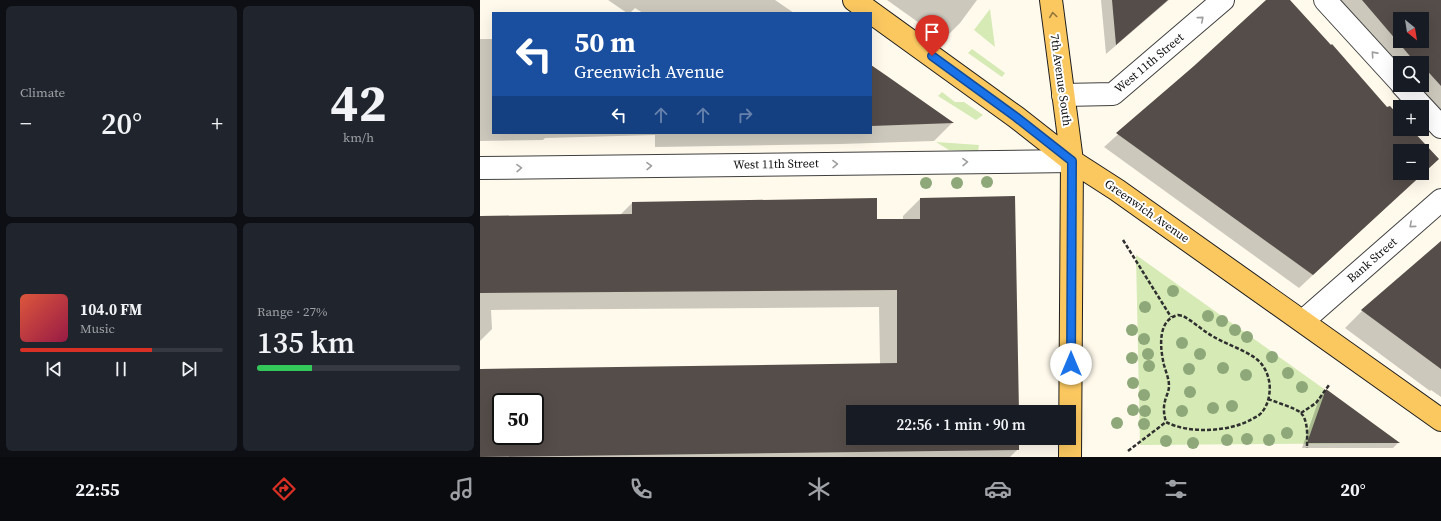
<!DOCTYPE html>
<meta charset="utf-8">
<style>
:root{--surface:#171b24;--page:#20242c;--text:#f1f3f6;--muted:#9ea1a6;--line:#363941;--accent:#d93025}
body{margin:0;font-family:"Source Serif 4",serif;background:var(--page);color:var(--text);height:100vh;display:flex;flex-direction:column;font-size:15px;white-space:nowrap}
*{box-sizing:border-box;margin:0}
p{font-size:13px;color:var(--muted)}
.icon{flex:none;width:22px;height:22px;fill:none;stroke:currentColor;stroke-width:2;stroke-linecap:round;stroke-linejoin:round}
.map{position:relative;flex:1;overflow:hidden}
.drawer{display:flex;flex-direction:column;gap:6px;padding:6px;background:#0d0f14;width:480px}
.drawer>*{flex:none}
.hud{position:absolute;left:12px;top:12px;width:380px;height:122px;border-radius:0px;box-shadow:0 4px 16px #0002;background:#1a4fa0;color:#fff;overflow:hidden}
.needle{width:26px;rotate:150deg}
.tools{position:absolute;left:913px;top:12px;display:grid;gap:8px}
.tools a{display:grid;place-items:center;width:36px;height:36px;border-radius:0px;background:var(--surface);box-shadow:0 4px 16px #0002;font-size:20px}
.speed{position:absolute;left:12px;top:393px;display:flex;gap:8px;font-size:20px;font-weight:700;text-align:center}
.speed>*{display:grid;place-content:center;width:52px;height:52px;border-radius:50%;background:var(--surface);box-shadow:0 4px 16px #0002;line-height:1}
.speed .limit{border:2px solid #111;border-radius:6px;background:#fff;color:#111}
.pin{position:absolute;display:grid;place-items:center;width:34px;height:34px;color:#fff;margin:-41px -17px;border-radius:50% 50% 50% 0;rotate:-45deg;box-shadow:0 0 4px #0007}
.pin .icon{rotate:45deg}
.me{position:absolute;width:44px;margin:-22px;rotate:0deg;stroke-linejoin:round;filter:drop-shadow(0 0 3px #0008)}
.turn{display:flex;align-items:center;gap:14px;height:84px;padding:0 16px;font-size:18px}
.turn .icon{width:52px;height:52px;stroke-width:2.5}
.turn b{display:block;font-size:28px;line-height:34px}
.lanes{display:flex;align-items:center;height:38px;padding:0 16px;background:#0003;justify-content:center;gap:20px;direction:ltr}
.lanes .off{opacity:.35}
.big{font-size:30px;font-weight:600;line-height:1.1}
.drawer .widget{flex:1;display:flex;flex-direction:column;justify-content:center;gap:6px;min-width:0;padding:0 14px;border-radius:6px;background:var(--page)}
.drawer .dial{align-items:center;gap:0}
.dial b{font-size:52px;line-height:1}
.song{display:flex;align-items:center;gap:12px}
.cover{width:48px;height:48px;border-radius:6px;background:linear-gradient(135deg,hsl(10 70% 55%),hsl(340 70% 35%))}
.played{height:4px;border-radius:2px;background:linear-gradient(90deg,var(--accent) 65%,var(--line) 65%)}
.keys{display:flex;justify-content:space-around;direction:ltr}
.heat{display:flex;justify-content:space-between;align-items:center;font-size:22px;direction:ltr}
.charge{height:6px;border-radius:3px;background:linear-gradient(90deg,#34c759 27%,var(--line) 0)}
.drawer .tiles{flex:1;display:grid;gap:6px;grid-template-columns:repeat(2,1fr)}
.trip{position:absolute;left:366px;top:405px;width:230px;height:40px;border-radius:0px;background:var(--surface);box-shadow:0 4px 16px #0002;font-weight:600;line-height:40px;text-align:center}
.dock{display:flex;height:64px;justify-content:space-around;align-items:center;background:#090b0e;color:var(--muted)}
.dock .icon{width:28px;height:28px}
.dock .active{color:var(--accent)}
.dock b{font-size:18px;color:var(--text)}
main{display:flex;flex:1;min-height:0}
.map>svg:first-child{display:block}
.green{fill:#d5eab5}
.shadow{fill:#0003;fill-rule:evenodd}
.building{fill:#554d49;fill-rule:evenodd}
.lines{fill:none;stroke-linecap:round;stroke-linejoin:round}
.minor-casing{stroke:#404040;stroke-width:24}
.major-casing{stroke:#1e1e1e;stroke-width:24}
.path{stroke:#2f2f2f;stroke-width:2.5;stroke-dasharray:4 2;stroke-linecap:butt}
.minor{stroke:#fff;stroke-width:22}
.major{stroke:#fbc860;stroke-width:22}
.tree{fill:#8ea87a}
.oneway{stroke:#90743b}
.oneway2{stroke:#9e9e9e}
.route-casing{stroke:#114b97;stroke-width:10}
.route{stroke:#1a73e8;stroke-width:7}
.labels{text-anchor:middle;stroke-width:4;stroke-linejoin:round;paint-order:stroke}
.street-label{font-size:12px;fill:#0d0d0d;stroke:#fff}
</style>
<main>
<section class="drawer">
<div class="tiles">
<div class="widget"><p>Climate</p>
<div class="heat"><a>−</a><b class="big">20°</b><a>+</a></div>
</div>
<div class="widget dial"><b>42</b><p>km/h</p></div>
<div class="widget">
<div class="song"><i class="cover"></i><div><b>104.0 FM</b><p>Music</p></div></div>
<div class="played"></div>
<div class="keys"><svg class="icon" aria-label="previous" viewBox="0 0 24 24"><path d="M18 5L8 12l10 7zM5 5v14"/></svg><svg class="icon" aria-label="pause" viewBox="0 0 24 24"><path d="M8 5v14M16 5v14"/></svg><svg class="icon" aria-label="next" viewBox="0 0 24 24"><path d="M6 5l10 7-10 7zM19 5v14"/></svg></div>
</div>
<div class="widget"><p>Range · 27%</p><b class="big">135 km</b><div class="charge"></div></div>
</div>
</section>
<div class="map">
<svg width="961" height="457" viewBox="0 0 961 457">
<rect width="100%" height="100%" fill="#fffaec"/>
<path class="green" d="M510 9 515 47 494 30Z
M492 49 525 73 522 77 488 53Z
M462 92 475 102H484L503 115 496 120 458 96Z
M456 142 499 145 498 151 469 150Z
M656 255 920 443 660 445Z"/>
<path class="shadow" d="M128 0H295L314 13H163L155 8 150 13H147Z
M407 0H497L480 23 463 40Z
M621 0H689L626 54Z
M787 0H808L907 109 920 118V129H930L958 159 819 288 624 147ZM920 151H942V173H920Z
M858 0H961V114L935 85H942V63H920V72ZM920 19H942V41H920Z
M0 39H13V133H391V66L472 123 454 141 361 144 175 147V135L65 138 63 140 0 141Z
M440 199 538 412H373V438H538V449L530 457H0V370L400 364 399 307 11 310 12 329 0 341V217L140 215 152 203 396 200V220H423V216ZM21 402H55V436H21Z
M961 242V397L951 390 950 391 865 328 882 311Z
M846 391 918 443 913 448H822L840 396Z"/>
<path class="building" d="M632 0H688L636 45Z
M786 0H810L851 45 852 44 907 107 910 106 920 117V129H931L959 159 833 275 636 133 714 66ZM920 151H942V173H920Z
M882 0H961V86L942 65V63H940L937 60 935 62ZM920 19H942V41H920Z
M391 65 407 76 474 123 391 126Z
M535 196 539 412H373V438H539V450L0 457V369L417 363V290L0 293V216L152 214V202L397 198V219H440V198ZM21 402H55V436H21Z
M961 241V369L881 310Z
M846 389 920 443H827Z"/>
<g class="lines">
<defs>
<path id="minor" d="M845 0 920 82
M922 85 961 127
M583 95 633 94 743 0
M0 168 592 161
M823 321 961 200"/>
<path id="major" d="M374 0 536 117 592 161 637 190 961 420
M571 0 592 161 590 457"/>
</defs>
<use href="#minor" class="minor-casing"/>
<use href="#major" class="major-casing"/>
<path class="path" d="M643 240 691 317
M698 315 703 316C714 322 723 331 734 337 747 345 775 353 783 366 789 375 791 386 789 396 788 402 786 407 782 412 780 415 776 417 772 419 750 432 709 434 686 422 684 415 683 408 685 401 686 396 689 392 689 386 689 379 686 372 684 365 680 348 677 320 698 315Z
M788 399C796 402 814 408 820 412 829 420 827 438 827 448
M821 413 836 403 849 385
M648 451 686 422"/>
<use href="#minor" class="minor"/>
<use href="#major" class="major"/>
</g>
<g class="tree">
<circle cx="507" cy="182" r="6"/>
<circle cx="446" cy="183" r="6"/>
<circle cx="477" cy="183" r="6"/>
<circle cx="693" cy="291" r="6"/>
<circle cx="665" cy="307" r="6"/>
<circle cx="728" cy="316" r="6"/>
<circle cx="742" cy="321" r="6"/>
<circle cx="652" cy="330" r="6"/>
<circle cx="755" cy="330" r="6"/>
<circle cx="767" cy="337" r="6"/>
<circle cx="664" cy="339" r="6"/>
<circle cx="702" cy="343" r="6"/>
<circle cx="668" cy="354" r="6"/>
<circle cx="720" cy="354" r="6"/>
<circle cx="792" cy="357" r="6"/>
<circle cx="652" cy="358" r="6"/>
<circle cx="669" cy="366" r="6"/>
<circle cx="743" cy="368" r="6"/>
<circle cx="709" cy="369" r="6"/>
<circle cx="808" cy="373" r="6"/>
<circle cx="766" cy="375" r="6"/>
<circle cx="653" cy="383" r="6"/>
<circle cx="822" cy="387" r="6"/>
<circle cx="710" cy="392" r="6"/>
<circle cx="664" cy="395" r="6"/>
<circle cx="752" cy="406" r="6"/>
<circle cx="733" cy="408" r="6"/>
<circle cx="653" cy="410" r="6"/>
<circle cx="665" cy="411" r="6"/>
<circle cx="702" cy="411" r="6"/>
<circle cx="637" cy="423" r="6"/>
<circle cx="664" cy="424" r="6"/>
<circle cx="807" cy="433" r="6"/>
<circle cx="767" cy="439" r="6"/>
<circle cx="747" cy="440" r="6"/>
<circle cx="789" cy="440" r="6"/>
<circle cx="686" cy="441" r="6"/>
<circle cx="713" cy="443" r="6"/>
</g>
<defs><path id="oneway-chevron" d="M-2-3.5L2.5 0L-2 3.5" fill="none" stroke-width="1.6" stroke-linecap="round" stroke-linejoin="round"/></defs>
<use class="oneway" href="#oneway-chevron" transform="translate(573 15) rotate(-98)"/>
<g class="oneway2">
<use href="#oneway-chevron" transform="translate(721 19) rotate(-41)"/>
<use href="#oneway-chevron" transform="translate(894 54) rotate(-132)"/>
<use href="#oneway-chevron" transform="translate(485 162) rotate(-1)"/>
<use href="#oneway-chevron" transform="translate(355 164) rotate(-1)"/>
<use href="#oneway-chevron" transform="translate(169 166) rotate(-1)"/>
<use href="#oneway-chevron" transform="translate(39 168) rotate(-1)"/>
<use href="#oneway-chevron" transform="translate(932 225) rotate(139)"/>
</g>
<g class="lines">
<defs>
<path id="route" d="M452 56 536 117 592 161 591 364"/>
</defs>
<use href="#route" class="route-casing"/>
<use href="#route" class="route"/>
</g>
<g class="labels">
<g class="street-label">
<text transform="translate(669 63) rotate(-40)" y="4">West 11th Street</text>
<text transform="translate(581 80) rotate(82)" y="4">7th Avenue South</text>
<text transform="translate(296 164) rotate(-1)" y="4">West 11th Street</text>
<text transform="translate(667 211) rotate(35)" y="4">Greenwich Avenue</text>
<text transform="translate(892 260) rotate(-41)" y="4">Bank Street</text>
</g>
</g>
</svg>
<div class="tools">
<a><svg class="needle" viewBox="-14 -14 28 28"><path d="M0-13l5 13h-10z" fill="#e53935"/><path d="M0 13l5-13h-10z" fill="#9ea1a6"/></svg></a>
<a><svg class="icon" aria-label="search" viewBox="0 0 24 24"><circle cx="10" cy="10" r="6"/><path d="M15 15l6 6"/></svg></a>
<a>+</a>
<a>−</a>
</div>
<div class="speed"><div class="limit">50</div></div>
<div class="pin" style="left:452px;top:56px;background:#d93025"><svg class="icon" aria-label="arrive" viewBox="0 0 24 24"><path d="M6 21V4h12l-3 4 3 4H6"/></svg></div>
<svg class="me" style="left:591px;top:364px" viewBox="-20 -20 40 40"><circle r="19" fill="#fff"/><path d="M0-13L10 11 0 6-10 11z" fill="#1a73e8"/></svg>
<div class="trip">22:56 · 1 min · 90 m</div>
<div class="hud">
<div class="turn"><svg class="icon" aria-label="left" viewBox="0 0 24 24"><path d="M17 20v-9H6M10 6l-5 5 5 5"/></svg><div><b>50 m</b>Greenwich Avenue</div></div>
<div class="lanes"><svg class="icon" aria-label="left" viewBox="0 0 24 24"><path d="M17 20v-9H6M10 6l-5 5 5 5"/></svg><svg class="icon off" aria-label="ahead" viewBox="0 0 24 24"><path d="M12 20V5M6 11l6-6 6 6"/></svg><svg class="icon off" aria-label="ahead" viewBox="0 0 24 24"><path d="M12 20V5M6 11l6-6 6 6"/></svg><svg class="icon off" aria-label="right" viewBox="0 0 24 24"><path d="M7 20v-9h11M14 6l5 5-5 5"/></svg></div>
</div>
</div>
</main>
<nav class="dock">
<b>22:55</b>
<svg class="icon active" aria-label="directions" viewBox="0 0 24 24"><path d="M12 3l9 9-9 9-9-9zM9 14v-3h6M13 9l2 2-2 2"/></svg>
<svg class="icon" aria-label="music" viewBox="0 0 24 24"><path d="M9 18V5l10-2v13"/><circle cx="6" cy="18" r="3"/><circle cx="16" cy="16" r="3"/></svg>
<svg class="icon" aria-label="phone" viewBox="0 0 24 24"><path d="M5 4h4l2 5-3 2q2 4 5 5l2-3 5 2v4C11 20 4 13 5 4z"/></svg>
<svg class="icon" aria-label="climate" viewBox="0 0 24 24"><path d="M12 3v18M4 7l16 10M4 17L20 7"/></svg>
<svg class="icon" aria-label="car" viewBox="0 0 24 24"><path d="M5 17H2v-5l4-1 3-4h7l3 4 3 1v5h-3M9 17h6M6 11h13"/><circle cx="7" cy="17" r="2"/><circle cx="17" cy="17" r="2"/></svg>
<svg class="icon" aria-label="filters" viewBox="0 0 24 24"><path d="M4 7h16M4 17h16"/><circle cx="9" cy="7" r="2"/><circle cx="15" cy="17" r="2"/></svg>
<b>20°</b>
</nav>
